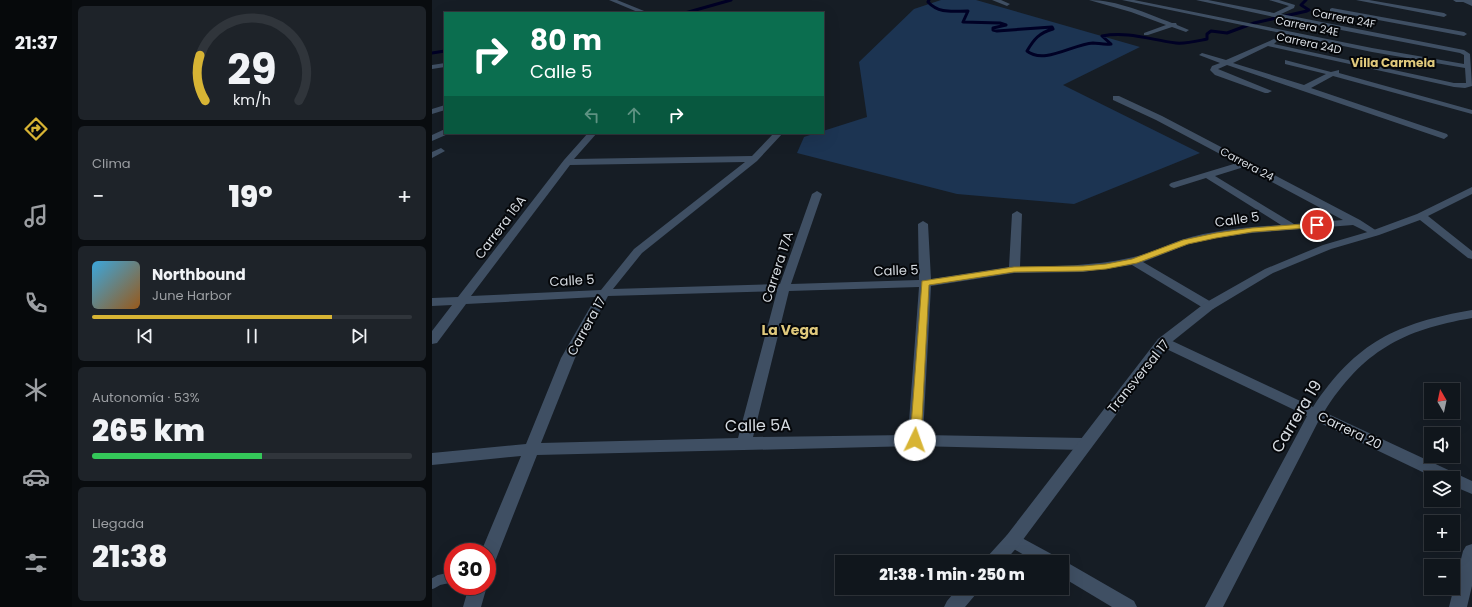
<!DOCTYPE html>
<html lang="es">
<meta charset="utf-8">
<style>
:root{--surface:#10161c;--page:#1e2329;--text:#f1f3f6;--muted:#9c9fa3;--line:#30353b;--accent:#d7b434}
body{margin:0;font-family:Poppins,sans-serif;background:var(--page);color:var(--text);height:100vh;display:flex;flex-direction:column;font-size:15px;white-space:nowrap}
*{box-sizing:border-box;margin:0}
p{font-size:13px;color:var(--muted)}
.icon{flex:none;width:22px;height:22px;fill:none;stroke:currentColor;stroke-width:2;stroke-linecap:round;stroke-linejoin:round}
.map{position:relative;flex:1;overflow:hidden}
.panel{display:flex;flex-direction:column;gap:6px;padding:6px;background:#090c0f;width:360px}
.panel>*{flex:none}
.hud{position:absolute;left:12px;top:12px;width:380px;height:122px;border-radius:0px;box-shadow:0 4px 16px #0002,0 0 0 1px var(--line);background:#0b6e4f;color:#fff;overflow:hidden}
.needle{width:26px;rotate:351deg}
.controls{position:absolute;left:992px;top:383px;display:grid;gap:8px}
.controls a{display:grid;place-items:center;width:36px;height:36px;border-radius:0px;background:var(--surface);box-shadow:0 4px 16px #0002,0 0 0 1px var(--line);font-size:20px}
.speed{position:absolute;left:12px;top:543px;display:flex;gap:8px;font-size:20px;font-weight:700;text-align:center}
.speed>*{display:grid;place-content:center;width:52px;height:52px;border-radius:50%;background:var(--surface);box-shadow:0 4px 16px #0002,0 0 0 1px var(--line);line-height:1}
.speed .limit{border:6px solid #d22;background:#fff;color:#111}
.pin{position:absolute;display:grid;place-items:center;width:34px;height:34px;color:#fff;margin:-17px;border:2px solid #fff;border-radius:50%;box-shadow:0 1px 4px #0007}
.me{position:absolute;width:44px;margin:-22px;rotate:3deg;stroke-linejoin:round;filter:drop-shadow(0 0 3px #0008)}
.turn{display:flex;align-items:center;gap:14px;height:84px;padding:0 20px;font-size:18px}
.turn .icon{width:52px;height:52px;stroke-width:2.5}
.turn b{display:block;font-size:28px;line-height:34px}
.lanes{display:flex;align-items:center;height:38px;padding:0 20px;background:#0003;justify-content:center;gap:20px;direction:ltr}
.lanes .off{opacity:.35}
.big{font-size:30px;font-weight:800;line-height:1.1}
.panel .widget{flex:1;display:flex;flex-direction:column;justify-content:center;gap:6px;min-width:0;padding:0 14px;border-radius:6px;background:var(--page)}
.panel .dial{align-items:center;gap:0}
.dial svg{height:104px;overflow:visible;fill:none;stroke:var(--line);stroke-width:7;stroke-linecap:round;text-anchor:middle}
.dial text{fill:var(--text);stroke:none}
.song{display:flex;align-items:center;gap:12px}
.cover{width:48px;height:48px;border-radius:6px;background:linear-gradient(135deg,hsl(200 70% 55%),hsl(30 70% 35%))}
.played{height:4px;border-radius:2px;background:linear-gradient(90deg,var(--accent) 75%,var(--line) 75%)}
.keys{display:flex;justify-content:space-around;direction:ltr}
.heat{display:flex;justify-content:space-between;align-items:center;font-size:22px;direction:ltr}
.charge{height:6px;border-radius:3px;background:linear-gradient(90deg,#34c759 53%,var(--line) 0)}
.trip{position:absolute;left:403px;top:555px;width:234px;height:40px;border-radius:0px;background:var(--surface);box-shadow:0 4px 16px #0002,0 0 0 1px var(--line);font-weight:800;line-height:40px;text-align:center}
main{display:flex;flex:1;min-height:0}
.menu{display:flex;flex-direction:column;width:72px;justify-content:space-around;align-items:center;background:#06090b;color:var(--muted)}
.menu .icon{width:28px;height:28px}
.menu .on{color:var(--accent)}
.menu b{font-size:18px;color:var(--text)}
.map>svg:first-child{display:block}
.green{fill:#1c3452}
.lines{fill:none;stroke-linecap:round;stroke-linejoin:round}
.stream{stroke:#000125;stroke-width:3}
.service{stroke:#3f4f63;stroke-width:10}
.minor{fill:#3f4f63;fill-rule:evenodd}
.tertiary{fill:#3f4f63;fill-rule:evenodd}
.route{fill:#d7b434;stroke:#8c7522}
.labels{text-anchor:middle;stroke-width:4;stroke-linejoin:round;paint-order:stroke}
.far-street-label{font-size:11px;fill:#d6dbe1;stroke:#05070a}
.far-neighbourhood-label{font-size:12px;font-weight:bold;fill:#e0c97c;stroke:#05070a}
.street-label{font-size:13px;fill:#d6dbe1;stroke:#05070a}
.neighbourhood-label{font-size:14px;font-weight:bold;fill:#e0c97c;stroke:#05070a}
.near-street-label{font-size:16px;fill:#d6dbe1;stroke:#05070a}
</style>
<main>
<nav class="menu">
<b>21:37</b>
<svg class="icon on" aria-label="directions" viewBox="0 0 24 24"><path d="M12 3l9 9-9 9-9-9zM9 14v-3h6M13 9l2 2-2 2"/></svg>
<svg class="icon" aria-label="music" viewBox="0 0 24 24"><path d="M9 18V5l10-2v13"/><circle cx="6" cy="18" r="3"/><circle cx="16" cy="16" r="3"/></svg>
<svg class="icon" aria-label="phone" viewBox="0 0 24 24"><path d="M5 4h4l2 5-3 2q2 4 5 5l2-3 5 2v4C11 20 4 13 5 4z"/></svg>
<svg class="icon" aria-label="climate" viewBox="0 0 24 24"><path d="M12 3v18M4 7l16 10M4 17L20 7"/></svg>
<svg class="icon" aria-label="car" viewBox="0 0 24 24"><path d="M5 17H2v-5l4-1 3-4h7l3 4 3 1v5h-3M9 17h6M6 11h13"/><circle cx="7" cy="17" r="2"/><circle cx="17" cy="17" r="2"/></svg>
<svg class="icon" aria-label="filters" viewBox="0 0 24 24"><path d="M4 7h16M4 17h16"/><circle cx="9" cy="7" r="2"/><circle cx="15" cy="17" r="2"/></svg>
</nav>
<section class="panel">
<div class="widget dial"><svg viewBox="0 0 100 80">
<path d="M14 69A42 42 0 1 1 86 69"/>
<path d="M14 69A42 42 0 0 1 10 34" stroke="#d7b434"/>
<text x="50" y="56" font-size="32" font-weight="700">29</text>
<text x="50" y="72" font-size="11">km/h</text>
</svg></div>
<div class="widget"><p>Clima</p>
<div class="heat"><a>−</a><b class="big">19°</b><a>+</a></div>
</div>
<div class="widget">
<div class="song"><i class="cover"></i><div><b>Northbound</b><p>June Harbor</p></div></div>
<div class="played"></div>
<div class="keys"><svg class="icon" aria-label="previous" viewBox="0 0 24 24"><path d="M18 5L8 12l10 7zM5 5v14"/></svg><svg class="icon" aria-label="pause" viewBox="0 0 24 24"><path d="M8 5v14M16 5v14"/></svg><svg class="icon" aria-label="next" viewBox="0 0 24 24"><path d="M6 5l10 7-10 7zM19 5v14"/></svg></div>
</div>
<div class="widget"><p>Autonomía · 53%</p><b class="big">265 km</b><div class="charge"></div></div>
<div class="widget"><p>Llegada</p><b class="big">21:38</b></div>
</section>
<div class="map">
<svg width="1040" height="607" viewBox="0 0 1040 607">
<rect width="100%" height="100%" fill="#161d25"/>
<path class="green" d="M509 0H544L708 47 631 85 768 153 642 204 525 194 365 153 372 137 384 133H391V131L435 117 427 62 482 9Z"/>
<g class="lines">
<path class="stream" d="M497 0 496 2C507 14 521 11 536 11L531 22 568 23 574 25 561 28V30L565 31 620 27 621 29C607 33 602 39 595 51 612 65 641 44 661 43 666 43 672 45 679 44L670 36C696 31 719 40 744 43 754 44 765 41 775 39V34L779 31 795 33 822 23 875 11 877 10 869 5 874 0
M253 13 299 0
M0 53 13 51"/>
<path class="service" d="M0 584 7 580 21 577"/>
<path class="minor" d="M177 0H185L217 13H208Z
M560 0H569L578 4 575 6Z
M657 0C685 0 714 13 740 23H744L745 25 757 30 754 32 740 27 716 35H712V33L734 25 699 12Z
M690 0H702L940 48 1032 64V55L1028 53 842 17 764 0H776L842 13 857 6 837 0H847L863 5 862 8 849 14 1032 50 1038 54 1040 86 1033 88 1022 87 836 46 801 63 872 85 894 74 853 64V60L899 72 907 70V73L1040 110V114L901 76 879 88 1015 134 1016 136 1012 139 795 65 786 69 840 91 836 93H833L783 75 778 70 780 66 788 63 767 55 770 53 794 60 842 39 845 41 842 44 1022 83H1034L1033 68 940 52Z
M924 0H937L1012 13 1015 15 1012 17Z
M1021 0H1040V2H1024Z
M900 8 1032 32 1035 34 1032 36 898 11V9Z
M13 63V67L0 69V65Z
M681 96H687L730 116 928 220 948 233 943 236 921 225 820 233 784 238 757 244 711 262 781 303 783 306 781 309H773L700 265 651 272 582 273 499 286 491 435 652 438 657 440 659 444 657 448 652 450 483 446 105 455 64 559 61 564 55 567V552H49L89 456 0 465V453L94 444 129 358 164 297 34 304 5 343 0 344V331L20 305 0 306V298L26 297 132 160 156 133H165L142 159 320 156 342 133H351L325 161 210 253 181 289 348 284 380 194 385 191 390 194 359 284 487 280 486 224 491 221 496 224 499 279 577 267 580 214 585 211 590 214 588 267C625 266 661 266 697 258 715 255 732 246 749 240 781 230 816 227 849 225L774 178 742 188 739 187 737 185 739 183 805 163 724 120 681 100ZM313 162 202 249 169 290 39 296 138 165ZM812 167 911 220 862 224 783 176ZM487 287 476 435 321 437 357 291ZM345 291 306 438 109 443 143 358 176 296Z
M13 105V110L0 114V109Z
M13 129V133L16 134 0 141V135Z
M9 148 13 151 0 158V152Z
M1040 310V318C970 330 931 351 892 412L1040 481V494L1021 486V478H1003L886 422 791 607H773L875 416 726 345 725 342 726 339 731 338 736 339 881 407C924 342 965 323 1040 310Z
M581 533 625 557 627 561 630 560 636 563 702 601 705 607H680L630 577V562H604L575 545 573 540 575 535Z
M1040 544V586L1035 607H1017L1031 551 1034 546Z
M37 586H55L49 607H31Z"/>
<path class="tertiary" d="M1028 0 1040 2V6L1029 1Z
M1040 187V194L996 216 1040 251V259L1036 258 988 220 947 235 899 249 841 273 781 309 736 345 587 545 572 562H552L555 557 575 535 726 339 773 303 833 269 891 245 939 231 985 214Z
M526 588H547L544 594 533 607H512L515 601Z"/>
</g>
<path class="route" d="M885 223 888 224V227L820 232 784 238 756 244 705 263 674 269 651 271 582 272 497 285 489 440 487 443 483 444 479 443 478 440 490 281 582 267 651 266 674 264 700 259 751 240 784 233 820 228Z"/>
<g class="labels">
<g class="far-street-label">
<text transform="translate(912 18) rotate(11)" y="4">Carrera 24F</text>
<text transform="translate(875 26) rotate(11)" y="4">Carrera 24E</text>
<text transform="translate(877 43) rotate(12)" y="4">Carrera 24D</text>
<text transform="translate(815 164) rotate(28)" y="4">Carrera 24</text>
</g>
<g class="far-neighbourhood-label">
<text x="961" y="67">Villa Carmela</text>
</g>
<g class="street-label">
<text transform="translate(805 219) rotate(-8)" y="5">Calle 5</text>
<text transform="translate(68 227) rotate(-53)" y="5">Carrera 16A</text>
<text transform="translate(345 267) rotate(-72)" y="5">Carrera 17A</text>
<text transform="translate(464 270) rotate(-2)" y="5">Calle 5</text>
<text transform="translate(140 280) rotate(-3)" y="5">Calle 5</text>
<text transform="translate(154 326) rotate(-61)" y="5">Carrera 17</text>
<text transform="translate(706 376) rotate(-51)" y="5">Transversal 17</text>
<text transform="translate(918 430) rotate(26)" y="5">Carrera 20</text>
</g>
<g class="neighbourhood-label">
<text x="358" y="335">La Vega</text>
</g>
<g class="near-street-label">
<text transform="translate(864 416) rotate(-59)" y="6">Carrera 19</text>
<text transform="translate(326 425) rotate(-1)" y="6">Calle 5A</text>
</g>
</g>
</svg>
<div class="controls">
<a><svg class="needle" viewBox="-14 -14 28 28"><path d="M0-13l5 13h-10z" fill="#e53935"/><path d="M0 13l5-13h-10z" fill="#9c9fa3"/></svg></a>
<a><svg class="icon" aria-label="sound" viewBox="0 0 24 24"><path d="M4 9h4l5-4v14l-5-4H4zM17 9q2 3 0 6"/></svg></a>
<a><svg class="icon" aria-label="layers" viewBox="0 0 24 24"><path d="M12 4l9 5-9 5-9-5zM3 14l9 5 9-5"/></svg></a>
<a>+</a>
<a>−</a>
</div>
<div class="speed"><div class="limit">30</div></div>
<div class="pin" style="left:885px;top:225px;background:#d93025"><svg class="icon" aria-label="arrive" viewBox="0 0 24 24"><path d="M6 21V4h12l-3 4 3 4H6"/></svg></div>
<svg class="me" style="left:483px;top:440px" viewBox="-20 -20 40 40"><circle r="19" fill="#fff"/><path d="M0-13L10 11 0 6-10 11z" fill="#d7b434"/></svg>
<div class="trip">21:38 · 1 min · 250 m</div>
<div class="hud">
<div class="turn"><svg class="icon" aria-label="right" viewBox="0 0 24 24"><path d="M7 20v-9h11M14 6l5 5-5 5"/></svg><div><b>80 m</b>Calle 5</div></div>
<div class="lanes"><svg class="icon off" aria-label="left" viewBox="0 0 24 24"><path d="M17 20v-9H6M10 6l-5 5 5 5"/></svg><svg class="icon off" aria-label="ahead" viewBox="0 0 24 24"><path d="M12 20V5M6 11l6-6 6 6"/></svg><svg class="icon" aria-label="right" viewBox="0 0 24 24"><path d="M7 20v-9h11M14 6l5 5-5 5"/></svg></div>
</div>
</div>
</main>
